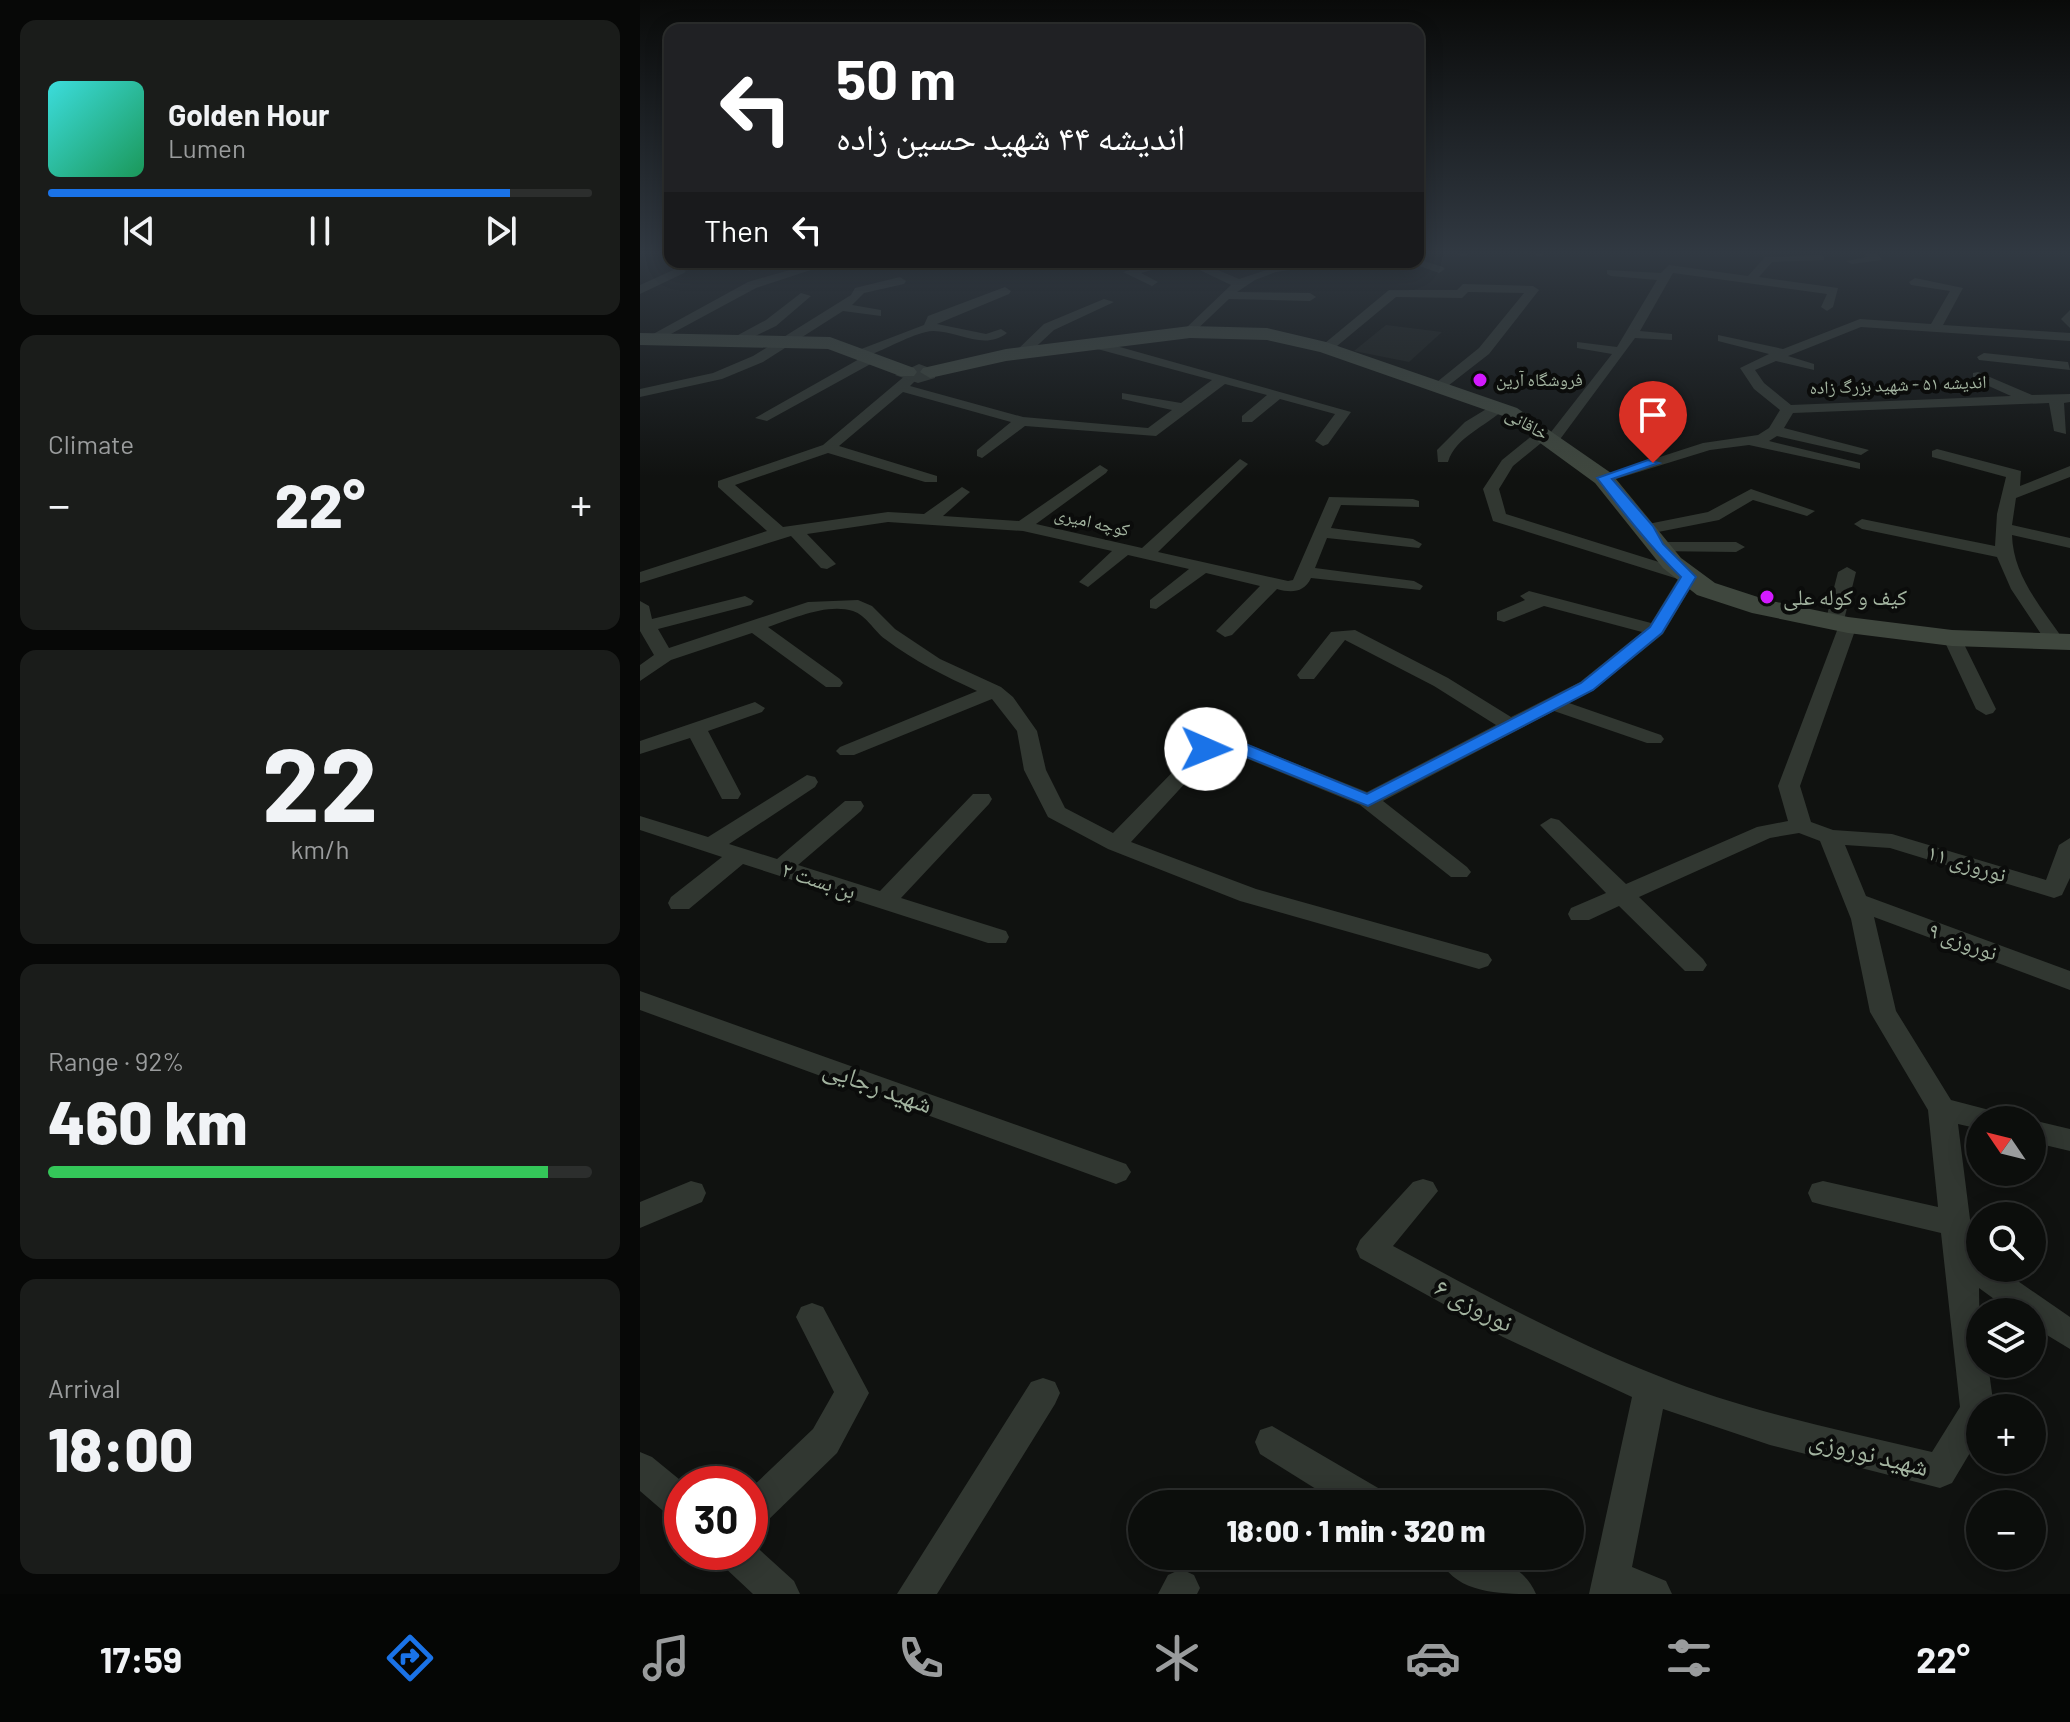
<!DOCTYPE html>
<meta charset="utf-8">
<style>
:root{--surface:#0c0e0c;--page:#1a1c1a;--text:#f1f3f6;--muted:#9a9c9d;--line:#2c2e2d;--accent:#1a73e8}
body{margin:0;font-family:Barlow,"Noto Naskh Arabic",sans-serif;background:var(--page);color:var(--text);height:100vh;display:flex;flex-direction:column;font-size:30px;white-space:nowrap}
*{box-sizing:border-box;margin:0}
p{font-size:26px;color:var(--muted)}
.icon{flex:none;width:44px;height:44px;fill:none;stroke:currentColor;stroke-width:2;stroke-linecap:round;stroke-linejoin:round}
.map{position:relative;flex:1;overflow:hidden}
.drawer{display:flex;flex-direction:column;gap:20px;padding:20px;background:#070807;width:640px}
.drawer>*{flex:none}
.banner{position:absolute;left:24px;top:24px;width:760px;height:244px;border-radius:16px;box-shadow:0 4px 20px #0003,0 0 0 2px var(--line);background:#202124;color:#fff;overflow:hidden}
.needle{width:52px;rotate:305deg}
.fabs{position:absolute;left:1326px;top:1106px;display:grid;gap:16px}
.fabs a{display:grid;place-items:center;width:80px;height:80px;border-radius:50%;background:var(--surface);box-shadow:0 4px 20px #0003,0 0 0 2px var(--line);font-size:40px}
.speed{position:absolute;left:24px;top:1466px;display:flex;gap:16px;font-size:40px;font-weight:700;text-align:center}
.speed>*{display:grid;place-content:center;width:104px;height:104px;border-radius:50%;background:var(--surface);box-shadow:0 4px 20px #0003,0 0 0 2px var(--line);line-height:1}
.speed .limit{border:12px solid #d22;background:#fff;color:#111}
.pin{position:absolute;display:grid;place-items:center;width:68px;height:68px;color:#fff;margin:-82px -34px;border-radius:50% 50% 50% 0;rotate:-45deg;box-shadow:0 0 8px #0007}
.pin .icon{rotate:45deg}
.me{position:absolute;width:88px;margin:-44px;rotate:91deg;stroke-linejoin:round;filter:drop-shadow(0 0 6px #0008)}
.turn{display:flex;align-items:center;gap:28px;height:168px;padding:0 40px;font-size:36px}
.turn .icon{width:104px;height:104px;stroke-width:2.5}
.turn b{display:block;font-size:56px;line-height:68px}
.then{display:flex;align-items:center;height:76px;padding:0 40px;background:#0003;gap:16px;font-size:30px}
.big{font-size:60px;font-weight:800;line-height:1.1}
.drawer .card{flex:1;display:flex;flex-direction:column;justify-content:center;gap:12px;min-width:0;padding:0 28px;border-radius:16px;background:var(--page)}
.drawer .dial{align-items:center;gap:0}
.dial b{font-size:104px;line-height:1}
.song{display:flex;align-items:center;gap:24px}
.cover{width:96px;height:96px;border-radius:12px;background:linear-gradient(135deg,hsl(180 70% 55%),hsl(150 70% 35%))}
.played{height:8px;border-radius:4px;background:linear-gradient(90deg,var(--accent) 85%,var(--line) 85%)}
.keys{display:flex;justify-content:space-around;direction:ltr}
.heat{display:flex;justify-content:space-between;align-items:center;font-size:44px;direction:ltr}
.charge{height:12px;border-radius:6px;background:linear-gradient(90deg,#34c759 92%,var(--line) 0)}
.trip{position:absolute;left:488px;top:1490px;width:456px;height:80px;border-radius:40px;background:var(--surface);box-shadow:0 4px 20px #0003,0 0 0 2px var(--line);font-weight:800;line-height:80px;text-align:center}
.tab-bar{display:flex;height:128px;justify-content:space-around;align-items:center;background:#050605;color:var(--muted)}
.tab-bar .icon{width:56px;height:56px}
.tab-bar .active{color:var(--accent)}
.tab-bar b{font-size:36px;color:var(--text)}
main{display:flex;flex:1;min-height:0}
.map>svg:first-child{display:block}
.built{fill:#1c1f1c}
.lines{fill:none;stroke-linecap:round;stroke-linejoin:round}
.minor{fill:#313731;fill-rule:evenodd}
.tertiary{fill:#313731;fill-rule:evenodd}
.secondary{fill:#3f473e;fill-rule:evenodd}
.route{fill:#1a73e8;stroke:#114b97;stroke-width:2}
.poi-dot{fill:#d31aff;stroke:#0b0c0b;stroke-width:3}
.labels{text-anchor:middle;stroke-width:8;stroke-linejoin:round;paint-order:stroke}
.far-poi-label{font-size:18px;fill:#a3b4a0;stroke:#0b0c0b;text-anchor:start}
.far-street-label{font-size:18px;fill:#a3b4a0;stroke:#0b0c0b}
.poi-label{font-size:22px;fill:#a3b4a0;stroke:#0b0c0b;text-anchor:start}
.street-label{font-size:22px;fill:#a3b4a0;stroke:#0b0c0b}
.near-street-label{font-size:26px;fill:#a3b4a0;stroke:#0b0c0b}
</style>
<main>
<section class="drawer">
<div class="card">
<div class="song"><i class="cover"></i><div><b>Golden Hour</b><p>Lumen</p></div></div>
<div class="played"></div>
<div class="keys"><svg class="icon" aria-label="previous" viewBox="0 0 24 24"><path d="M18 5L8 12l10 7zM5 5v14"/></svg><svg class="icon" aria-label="pause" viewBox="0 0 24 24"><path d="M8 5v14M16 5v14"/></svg><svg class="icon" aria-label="next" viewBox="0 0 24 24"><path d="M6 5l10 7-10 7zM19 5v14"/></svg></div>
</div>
<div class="card"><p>Climate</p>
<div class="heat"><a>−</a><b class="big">22°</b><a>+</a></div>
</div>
<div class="card dial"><b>22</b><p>km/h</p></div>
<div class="card"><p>Range · 92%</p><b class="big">460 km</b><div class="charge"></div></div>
<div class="card"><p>Arrival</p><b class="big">18:00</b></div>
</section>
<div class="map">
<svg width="1430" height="1594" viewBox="0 0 1430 1594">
<rect width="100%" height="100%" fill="#101210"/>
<path class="built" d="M746 325 802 332 769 362 714 351Z"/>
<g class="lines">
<path class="minor" d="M808 253H830L825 256Z
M893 253H904L905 254 899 257Z
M1225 253H1237L1242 260 1212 264 1206 261 1227 257Z
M1180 255 1184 256V260L1132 262 1119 277 1198 288 1193 307 1187 311 1181 307 1187 294 1033 273 1000 331 1032 334V340L995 338 918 442 906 439 873 466 859 489 866 514 1054 573 1057 577 1023 634 954 690 929 703 1021 735 1024 739 1021 743H1007L914 711 743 801 827 867 831 872 827 877H811L720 805 586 750 573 753 491 842 616 889 848 954 852 960 848 966 839 969 600 901 468 849 408 817 384 770 377 731 352 699 214 755H200L196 751 200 747 337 691C305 676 274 661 245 639 234 631 226 615 213 611 186 603 153 619 128 627L200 679 203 683 200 687H186L112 633 31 660 0 681V665L14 655 0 631V601L9 606 12 619 105 596 114 601 111 605 18 629 29 648 168 602 218 600 232 606 255 629 300 659 361 687 373 697 397 731 406 770 425 808 473 833 559 745 576 737 597 740 727 792 856 725 794 686 705 640 674 679H660L657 675 691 632 715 630 808 678 871 717 940 682 1002 632 904 606 864 622 857 620V612L885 600 880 596 889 591 1011 623 1038 579 853 521 843 489 862 460 899 430 911 432 972 354 937 348V342L977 347 1017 280 971 276 967 274V270L1021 273 1029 265 1108 276 1125 257Z
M778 259 803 267 805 269 799 273 774 264 772 262H778Z
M118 262H139L140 263 109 271 103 267Z
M177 262H195L116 288 16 342 4 339 108 282Z
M305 262H368L335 268Z
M518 262H540L501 273 518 282 512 286 483 272Z
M543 262H559L599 279 648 263 705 262 636 272 615 280 597 292 670 293 676 297 670 301 589 299 550 336 545 335V329L591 285Z
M40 267 46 271 44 273 0 294V285Z
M260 277 266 281 264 284 224 293 212 305 241 310V316L203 311 123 362 82 379 0 397V389L73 373 113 356 211 295 215 288Z
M1275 278 1323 288 1303 325 1430 333V341L1221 327 1148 356 1174 364V370L1136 361 1115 370 1124 383 1151 405 1371 396 1333 379V373L1338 372 1392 395 1430 394V402L1424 403 1426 434 1414 431 1409 403 1153 413 1144 428 1229 450 1221 455 1137 436 1129 441 1220 463V469L1109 445 1070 450 963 483 955 478 1063 443 1118 435 1129 428 1140 410 1114 389 1100 368 1129 354 1078 341V335L1143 349 1220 319 1291 324 1310 291 1271 285 1269 282Z
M823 284 893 286 899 290 849 354 804 389 792 386 839 348 884 293 828 292 822 298 756 297 691 351 679 348 749 290H817Z
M365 287 371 291 369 294 297 324 346 334 361 329 367 333C344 351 319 331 293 331 275 332 249 348 232 354L238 358 236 361 127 421 115 418 221 358 214 354 216 351 284 325 288 316Z
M161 293 171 296 136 326 99 344 87 341 126 320Z
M464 299 474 302 414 330 386 356 374 353 404 324Z
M1430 310V328L1421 319Z
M455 340 711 412 688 444 683 446 675 441 695 414 640 399 612 422H602V416L627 395 585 384 516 436 385 426 342 458 337 456V450L371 422 263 392 199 446 297 476V482H285L188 453 95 485 143 527 248 512 284 514 322 487 330 492 303 516 379 521 460 465 468 470 466 473 396 524 502 548 600 459 608 464 605 467 518 552 648 581 653 580 689 497 773 499 779 501V507L701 505 691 528 773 539 782 544 779 548 687 538 675 568 774 581 783 586 780 590 671 578C664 593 651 593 637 589L592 635 585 637 576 631 620 586 566 573 516 609 510 608V600L549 569 488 555 448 587 439 582 472 551 383 531 248 522 167 534 196 564 187 569 181 568 151 536 0 583V572L127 531 78 487V481L183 445 266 375 278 378 270 386 383 417 508 428 532 410 482 399V393L541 403 572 380 450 347 448 344Z
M1344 353 1428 362 1430 370 1339 360 1337 357Z
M853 405 865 408C846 427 816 436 808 462H798L797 450 825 422Z
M1297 449 1381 471 1380 486 1430 466V477L1376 498 1372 525 1430 538V548L1372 535C1373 577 1403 609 1425 642L1423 646H1409L1371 589 1357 557 1222 529 1214 524 1222 519 1355 546 1357 514 1366 477 1292 457V451Z
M1111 489 1175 511 1167 516 1113 500 1079 520 1008 534 1000 529 1008 524 1068 512Z
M1017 542H1096L1105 547 1096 552 1011 551 1008 547Z
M1207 567 1216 572 1204 620 1215 621 1217 625 1160 786 1171 822 1193 830 1252 834 1406 880 1419 845 1430 838V878L1422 895 1414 898 1250 848 1205 845 1226 896 1430 971V990L1234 917 1256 1011 1311 1100 1357 1112 1361 1120H1340V1129L1318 1124 1334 1251 1340 1255V1268H1359L1430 1317V1349L1392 1326V1312H1372L1339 1288 1340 1364H1348L1354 1408H1340V1436L1312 1483 1300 1488 1130 1445 1023 1409 992 1567 1026 1581 1032 1594H949L992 1397 863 1337 720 1258 716 1249 720 1240 773 1182 783 1179 793 1182 798 1191 753 1246C839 1292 925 1339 1016 1375 1104 1411 1199 1430 1292 1452L1320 1407 1301 1233 1183 1205 1172 1202 1168 1193 1172 1184 1183 1181 1298 1207 1288 1110 1230 1012 1211 919 1180 841 1159 833 1130 838 999 897 1063 959 1067 965 1063 971H1045L979 906 949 920H931L928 914 931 908 966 893 900 825 911 818 919 820 986 884 1117 827 1148 821 1138 786 1198 628 1187 627 1185 623 1198 572Z
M1312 632 1321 638 1356 709 1353 713 1346 715 1336 709 1303 638Z
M115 702 125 708 122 712 68 731 101 794 98 799H82L50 738 0 754V741Z
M167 775 175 777 178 782 175 787 89 844 137 859 205 801H221L224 806 221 811 158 865 240 891 333 794H349L352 799 349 804 261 898 366 931 369 937 366 943H348L103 864 49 909H31L28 903 31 897 82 857 0 830V816L68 837Z
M0 991 486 1164 491 1172 486 1180 476 1184 0 1010Z
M1392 1120 1430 1129V1151L1392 1142Z
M51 1181 62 1184 66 1193 62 1202 0 1228V1202Z
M172 1303 183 1307 229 1393 197 1453 123 1525 110 1531V1489L173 1429 194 1392 156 1317 161 1307Z
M403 1378 415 1382 420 1393 415 1404 297 1594H257L391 1382Z
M632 1426 745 1492 750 1504H700L620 1454 615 1442 620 1430Z
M0 1452 12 1457 45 1484H42V1521L29 1516 0 1491Z
M110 1541 154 1581 160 1594H113L82 1565 77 1552H110Z
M798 1556C834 1556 879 1554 896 1594 859 1594 814 1594 798 1556Z
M541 1569 554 1575 560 1588 557 1594H518L528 1575Z"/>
<path class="tertiary" d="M279 364 295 370V378L278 383 255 375Z"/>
<path class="secondary" d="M550 326 627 328 686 342 877 408 971 473 1041 558 1075 583 1127 600 1208 617 1312 630 1430 634V650L1312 646 1208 633 1112 613 1057 595 1023 568 955 483 863 416 680 352 627 340 550 338 366 361 290 378 280 372 283 368 366 349Z
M0 333 190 337 274 368 277 372 274 376H260L188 349 0 345Z"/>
</g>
<linearGradient id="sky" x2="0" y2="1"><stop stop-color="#090a09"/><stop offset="0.53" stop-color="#313942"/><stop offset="1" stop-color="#313942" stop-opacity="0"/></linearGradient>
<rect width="1430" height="477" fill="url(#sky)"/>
<path class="route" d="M1008 460 1019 463 972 479 1013 526 1023 544 1056 577 1022 633 953 690 728 806 587 749 566 754 557 749 576 738 596 740 727 794 941 683 1010 627 1041 577C1010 547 983 512 957 478Z"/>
<g class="poi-dot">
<circle cx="840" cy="380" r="8"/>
<circle cx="1127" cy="597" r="8"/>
</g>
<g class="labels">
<g class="far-poi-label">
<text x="856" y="386">فروشگاه آرین</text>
</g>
<g class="far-street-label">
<text transform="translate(1258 385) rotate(-2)" y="6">اندیشه ۵۱ - شهید بزرگ زاده</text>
<text transform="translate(887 424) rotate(30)" y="6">خاقانی</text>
<text transform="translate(452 522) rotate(13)" y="6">کوچه امیری</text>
</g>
<g class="poi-label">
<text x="1143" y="605">کیف و کوله علی</text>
</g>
<g class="street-label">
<text transform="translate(1327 863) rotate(17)" y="8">نوروزی ۱۱</text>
<text transform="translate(179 880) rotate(18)" y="8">بن بست ۲</text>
<text transform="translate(1323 941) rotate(20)" y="8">نوروزی ۹</text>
</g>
<g class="near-street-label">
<text transform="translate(238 1086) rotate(20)" y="9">شهید رجایی</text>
<text transform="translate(834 1305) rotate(28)" y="9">نوروزی ۶</text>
<text transform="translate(1229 1453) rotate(14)" y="9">شهید نوروزی</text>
</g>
</g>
</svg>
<div class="fabs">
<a><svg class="needle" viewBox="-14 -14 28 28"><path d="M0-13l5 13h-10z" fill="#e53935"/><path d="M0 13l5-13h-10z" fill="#9a9c9d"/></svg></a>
<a><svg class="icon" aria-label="search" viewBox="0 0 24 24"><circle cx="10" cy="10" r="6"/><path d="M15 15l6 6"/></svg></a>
<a><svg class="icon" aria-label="layers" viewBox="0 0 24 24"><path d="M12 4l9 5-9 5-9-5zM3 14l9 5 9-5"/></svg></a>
<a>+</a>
<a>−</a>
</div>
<div class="speed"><div class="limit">30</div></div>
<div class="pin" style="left:1013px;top:463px;background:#d93025"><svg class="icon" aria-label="arrive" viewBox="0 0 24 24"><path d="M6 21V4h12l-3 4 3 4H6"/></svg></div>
<svg class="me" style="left:566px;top:749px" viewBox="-20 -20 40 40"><circle r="19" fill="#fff"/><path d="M0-13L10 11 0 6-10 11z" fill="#1a73e8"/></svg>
<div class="trip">18:00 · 1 min · 320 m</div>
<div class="banner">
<div class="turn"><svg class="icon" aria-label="left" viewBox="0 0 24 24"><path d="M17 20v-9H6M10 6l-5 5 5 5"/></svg><div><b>50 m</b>اندیشه ۴۴ شهید حسین زاده</div></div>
<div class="then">Then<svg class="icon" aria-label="left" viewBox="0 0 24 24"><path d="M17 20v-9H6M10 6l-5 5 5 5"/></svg></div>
</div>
</div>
</main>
<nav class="tab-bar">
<b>17:59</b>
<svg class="icon active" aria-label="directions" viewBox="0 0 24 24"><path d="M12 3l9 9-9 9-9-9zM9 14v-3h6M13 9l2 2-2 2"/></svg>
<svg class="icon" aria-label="music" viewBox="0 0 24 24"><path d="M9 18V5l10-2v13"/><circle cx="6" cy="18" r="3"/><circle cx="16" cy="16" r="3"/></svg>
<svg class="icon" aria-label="phone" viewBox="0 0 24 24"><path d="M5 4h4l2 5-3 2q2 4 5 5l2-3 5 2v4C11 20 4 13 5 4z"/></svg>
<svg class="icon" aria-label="climate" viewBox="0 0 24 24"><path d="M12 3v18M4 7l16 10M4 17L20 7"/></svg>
<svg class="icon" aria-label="car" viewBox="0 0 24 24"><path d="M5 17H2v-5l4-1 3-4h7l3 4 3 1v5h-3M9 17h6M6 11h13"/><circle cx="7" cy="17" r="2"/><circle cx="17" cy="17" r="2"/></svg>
<svg class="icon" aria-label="filters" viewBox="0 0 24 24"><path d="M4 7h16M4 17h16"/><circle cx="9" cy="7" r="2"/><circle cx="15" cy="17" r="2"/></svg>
<b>22°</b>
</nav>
